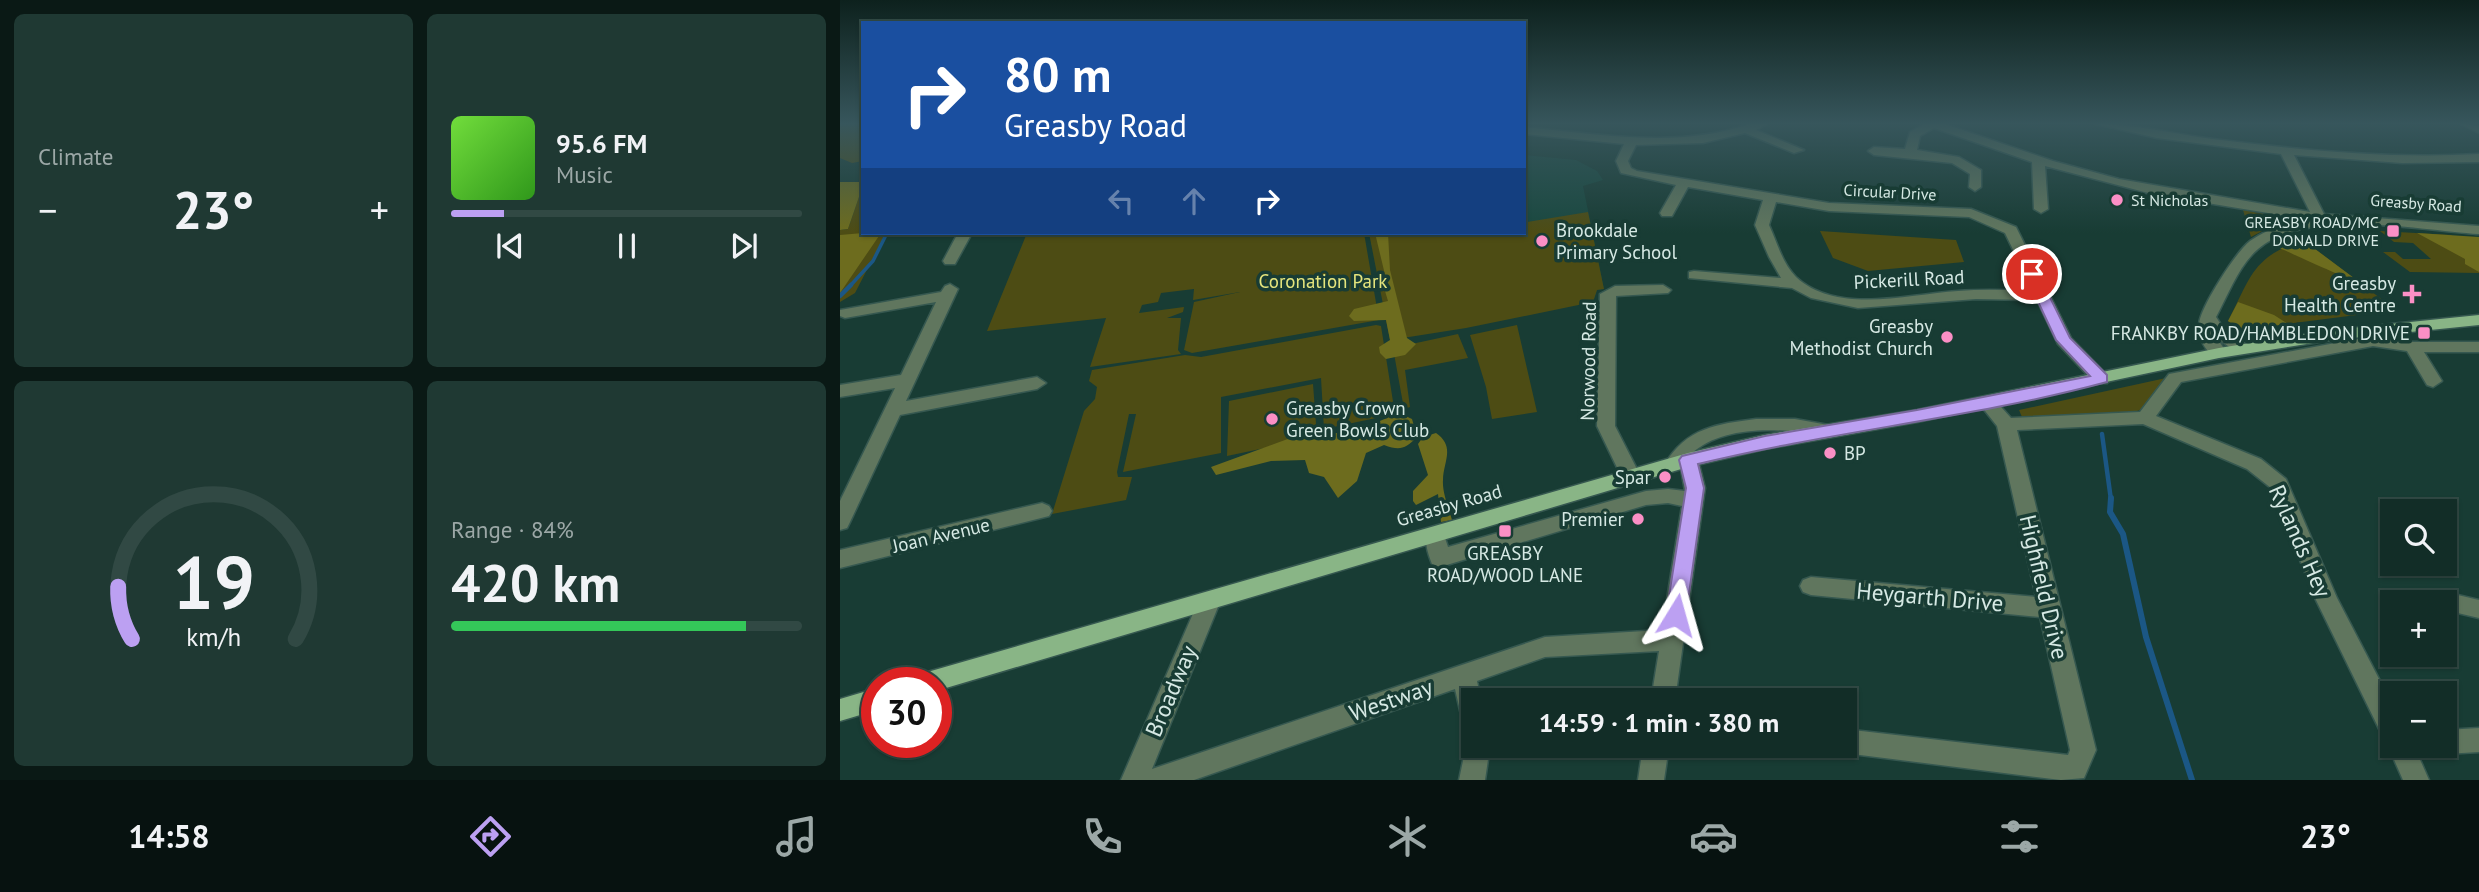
<!DOCTYPE html>
<meta charset="utf-8">
<style>
:root{--surface:#122d27;--page:#1f3933;--text:#f1f3f6;--muted:#9ca8a7;--line:#314944;--accent:#bca0f2}
body{margin:0;font-family:"PT Sans",sans-serif;background:var(--page);color:var(--text);height:100vh;display:flex;flex-direction:column;font-size:26px;white-space:nowrap}
*{box-sizing:border-box;margin:0}
p{font-size:23px;color:var(--muted)}
.icon{flex:none;width:38px;height:38px;fill:none;stroke:currentColor;stroke-width:2;stroke-linecap:round;stroke-linejoin:round}
.map{position:relative;flex:1;overflow:hidden}
.panel{display:flex;flex-direction:column;gap:14px;padding:14px;background:#0a1915;width:840px}
.panel>*{flex:none}
.guide{position:absolute;left:21px;top:21px;width:665px;height:214px;border-radius:0px;box-shadow:0 2px 5px #0004,0 0 0 2px var(--line);background:#1a4fa0;color:#fff;overflow:hidden}
.fabs{position:absolute;left:1540px;top:499px;display:grid;gap:14px}
.fabs a{display:grid;place-items:center;width:77px;height:77px;border-radius:0px;background:var(--surface);box-shadow:0 2px 5px #0004,0 0 0 2px var(--line);font-size:35px}
.speed{position:absolute;left:21px;top:667px;display:flex;gap:14px;font-size:35px;font-weight:700;text-align:center}
.speed>*{display:grid;place-content:center;width:91px;height:91px;border-radius:50%;background:var(--surface);box-shadow:0 2px 5px #0004,0 0 0 2px var(--line);line-height:1}
.speed .limit{border:10px solid #d22;background:#fff;color:#111}
.pin{position:absolute;display:grid;place-items:center;width:60px;height:60px;color:#fff;margin:-30px;border:4px solid #fff;border-radius:50%;box-shadow:0 2px 7px #0007}
.me{position:absolute;width:77px;margin:-38px;rotate:8deg;stroke-linejoin:round;filter:drop-shadow(0 0 5px #0008)}
.turn{display:flex;align-items:center;gap:24px;height:147px;padding:0 28px;font-size:32px}
.turn .icon{width:91px;height:91px;stroke-width:2.5}
.turn b{display:block;font-size:49px;line-height:60px}
.lanes{display:flex;align-items:center;height:66px;padding:0 28px;background:#0003;justify-content:center;gap:35px;direction:ltr}
.lanes .off{opacity:.35}
.big{font-size:52px;font-weight:800;line-height:1.1}
.panel .card{flex:1;display:flex;flex-direction:column;justify-content:center;gap:10px;min-width:0;padding:0 24px;border-radius:10px;background:var(--page)}
.panel .dial{align-items:center;gap:0}
.dial svg{height:182px;overflow:visible;fill:none;stroke:var(--line);stroke-width:7;stroke-linecap:round;text-anchor:middle}
.dial text{fill:var(--text);stroke:none}
.song{display:flex;align-items:center;gap:21px}
.cover{width:84px;height:84px;border-radius:10px;background:linear-gradient(135deg,hsl(100 70% 55%),hsl(110 70% 35%))}
.played{height:7px;border-radius:4px;background:linear-gradient(90deg,var(--accent) 15%,var(--line) 15%)}
.keys{display:flex;justify-content:space-around;direction:ltr}
.heat{display:flex;justify-content:space-between;align-items:center;font-size:38px;direction:ltr}
.charge{height:10px;border-radius:5px;background:linear-gradient(90deg,#34c759 84%,var(--line) 0)}
.panel .tiles{flex:1;display:grid;gap:14px;grid-template-columns:repeat(2,1fr)}
.trip{position:absolute;left:621px;top:688px;width:396px;height:70px;border-radius:0px;background:var(--surface);box-shadow:0 2px 5px #0004,0 0 0 2px var(--line);font-weight:800;line-height:70px;text-align:center}
.tab-bar{display:flex;height:112px;justify-content:space-around;align-items:center;background:#071210;color:var(--muted)}
.tab-bar .icon{width:49px;height:49px}
.tab-bar .current{color:var(--accent)}
.tab-bar b{font-size:32px;color:var(--text)}
main{display:flex;flex:1;min-height:0}
.map>svg:first-child{display:block}
.built{fill:#19483f}
.green{fill:#4d4c14}
.forest{fill:#6d6c1e}
.lines{fill:none;stroke-linecap:round;stroke-linejoin:round}
.stream-far2{stroke:#1b5785;stroke-width:3.5}
.stream-far1{stroke:#1b5785;stroke-width:4.5}
.stream{stroke:#1b5785;stroke-width:6}
.minor-casing{stroke:#365850;stroke-width:3}
.major-casing{stroke:#365850;stroke-width:3}
.minor{fill:#60765e;fill-rule:evenodd}
.major{fill:#89b586;fill-rule:evenodd}
.route{fill:#bca0f2;stroke:#7a689d;stroke-width:2}
.poi-dot{fill:#fb8fc5;stroke:#183c34;stroke-width:2.5}
.labels{text-anchor:middle;stroke-width:7;stroke-linejoin:round;paint-order:stroke}
.far-street-label{font-size:16px;fill:#d6e9e4;stroke:#183c34}
.far-poi-label{font-size:16px;fill:#d6e9e4;stroke:#183c34;text-anchor:start}
.poi-label{font-size:19px;fill:#d6e9e4;stroke:#183c34;text-anchor:end}
.street-label{font-size:19px;fill:#d6e9e4;stroke:#183c34}
.park-label{font-size:19px;fill:#e5e57d;stroke:#183c34}
.near-street-label{font-size:23px;fill:#d6e9e4;stroke:#183c34}
</style>
<main>
<section class="panel">
<div class="tiles">
<div class="card"><p>Climate</p>
<div class="heat"><a>−</a><b class="big">23°</b><a>+</a></div>
</div>
<div class="card">
<div class="song"><i class="cover"></i><div><b>95.6 FM</b><p>Music</p></div></div>
<div class="played"></div>
<div class="keys"><svg class="icon" aria-label="previous" viewBox="0 0 24 24"><path d="M18 5L8 12l10 7zM5 5v14"/></svg><svg class="icon" aria-label="pause" viewBox="0 0 24 24"><path d="M8 5v14M16 5v14"/></svg><svg class="icon" aria-label="next" viewBox="0 0 24 24"><path d="M6 5l10 7-10 7zM19 5v14"/></svg></div>
</div>
<div class="card dial"><svg viewBox="0 0 100 80">
<path d="M14 69A42 42 0 1 1 86 69"/>
<path d="M14 69A42 42 0 0 1 8 46" stroke="#bca0f2"/>
<text x="50" y="56" font-size="32" font-weight="700">19</text>
<text x="50" y="72" font-size="11">km/h</text>
</svg></div>
<div class="card"><p>Range · 84%</p><b class="big">420 km</b><div class="charge"></div></div>
</div>
</section>
<div class="map">
<svg width="1639" height="780" viewBox="0 0 1639 780">
<rect width="100%" height="100%" fill="#183c34"/>
<path class="built" d="M684 155 736 160 757 171 763 180 743 186 764 289 757 290 753 302 684 233Z"/>
<path class="green" d="M0 124H23V161L12 163 0 158Z
M23 194V233H46L15 293 0 302V230L8 229 19 197Z
M1403 210 1436 216 1445 224 1432 226 1411 237Z
M748 212 764 289 757 290 753 302 626 328 550 340 529 233H684V216L687 222Z
M980 231 1116 240 1124 262 1028 271 993 258Z
M1540 231 1611 235 1639 253V273L1570 272 1543 252H1555L1563 259H1591L1573 243 1554 242Z
M187 233H524L539 320 352 353 344 350 354 302 400 292 353 300 354 289 321 293 318 302 302 305 299 313 344 307 343 312 327 318H341L338 350 341 354 250 367 266 318 147 331Z
M1463 240 1556 310 1400 330 1388 321C1411 277 1412 257 1463 240Z
M536 325 541 326 555 414 484 429 481 378 381 397V453L283 472 296 414H289L277 472 278 477H292L286 500 212 514 244 411 255 399 257 387 249 381 252 370 345 355 361 357Z
M677 325 697 412 652 419 646 387 630 335Z
M618 334 628 358 565 370 570 407 564 409 553 348Z
M1326 378 1302 409 1290 414 1182 417 1179 410Z
M473 384 477 437 387 456 389 401Z"/>
<path class="forest" d="M0 182H23V194L19 197 8 229 0 230Z
M23 233H41L0 293V235Z
M535 233H548L550 270 567 338 576 344 565 355 546 359 540 353 539 347 550 340 546 320 514 321 509 316 514 309 548 301 545 291 547 283Z
M1577 233 1639 237V272L1625 264V259Z
M1463 240 1518 281C1512 282 1452 253 1439 248Z
M1398 302 1434 315 1448 324 1400 330 1388 321Z
M559 413 572 419 577 437C565 449 560 451 544 445L526 453 517 481 498 498 484 477 469 473 465 460 431 461 376 475 371 467 464 433H511Z
M596 433C616 447 603 462 603 480 602 493 609 508 612 520L601 522 598 494 576 505 573 501V491L588 475 578 444 583 437Z"/>
<g class="lines">
<path class="stream-far2" d="M9 287 33 261 47 233"/>
<path class="stream-far1" d="M0 296 11 285
M1262 434 1271 500"/>
<path class="stream" d="M1271 498 1270 512 1283 534 1306 637 1352 780"/>
<defs>
<path id="minor" d="M910 124H927L916 130 964 150 954 153 905 133 863 143 796 145 788 161 791 168 797 171 989 203 1131 209 1176 227 1231 338 1267 375 1270 379 1267 383H1255L1218 344 1197 300 1136 299 1018 308 971 298 952 288 849 278V272L854 271 941 278 929 257 915 225 923 200 848 187 832 216H822L820 213 836 185 781 173 776 161 784 144 684 134V127C760 134 836 149 910 124ZM936 202 989 211 1129 217 1165 233 1193 291C1168 290 1143 289 1118 291 1069 294 997 315 956 277 942 263 937 242 929 225Z
M1084 124H1105L1213 161 1279 179 1470 212 1441 154 1317 138 1256 124C1295 124 1334 134 1373 139 1460 150 1550 159 1639 154V162L1562 163 1454 155 1484 214 1639 226V234C1580 230 1466 207 1418 249 1399 265 1388 295 1376 317L1382 326 1411 349 1409 353H1397L1376 337 1387 353 1379 358C1366 355 1357 336 1359 324 1361 306 1396 252 1410 241 1428 228 1450 222 1471 220L1312 194 1205 166 1208 209 1201 213 1194 209 1192 162 1094 128 1080 136 1077 150 1119 157 1141 170V187L1135 191 1129 187 1130 174 1112 163 1034 155 1028 151 1034 147 1065 149 1070 132Z
M1621 124 1639 126V133Z
M118 233H132L115 264H105L103 261Z
M110 284 118 289 66 401 197 377 206 383 197 389 60 415 10 522 7 528 0 530V501L55 388 0 397V385L61 375 96 302 5 318 0 316V310L101 292 105 286Z
M823 285 831 290 828 293 776 296 775 426 801 477 798 482H784L757 426 760 294 775 286Z
M1533 336 1573 342H1639V352H1584L1602 381 1593 387 1587 385 1567 351 1533 346 1341 382 1316 416 1421 459 1446 479 1497 598 1552 704V746H1574L1589 780H1563L1548 746 1551 740 1543 737 1476 600 1431 488 1407 469 1303 424 1177 430 1256 750 1244 778 1221 780 1004 753 995 750 993 746H1004V729L1228 755 1230 750 1200 617 971 595 963 592 960 586 963 580 971 577 1196 597 1157 426 1138 402 1141 398H1153L1171 418 1300 412 1329 374Z
M916 419H955L994 426 996 431 987 437C947 428 884 423 851 454L858 460 865 488 835 700H811L819 651 705 657 637 681 641 700H634V746H650L645 780H619L628 737 633 735 625 732 615 689 354 780H281L358 602 361 595 369 593 377 595 380 602 312 769 705 637 822 630 842 506 828 503 806 505 600 567 592 564C588 554 583 539 588 529L595 527 602 529 608 547 806 491 828 489 845 491 841 469H828L825 464C846 428 877 424 916 419Z
M202 503 209 506 212 511 209 516 0 568V550Z
M1605 592 1639 600V618L1605 610V602H1594L1597 594Z
M1639 728V752L1605 754 1596 751 1594 746H1605V730Z
M803 746H829L824 780H798Z"/>
<path id="major" d="M1639 315V325L1492 340 1379 358 1077 422 925 449 848 467 96 691V682H79L82 674 91 671 848 453 925 435 1077 410 1379 348 1492 330Z
M37 688V710L0 721V699Z"/>
</defs>
<use href="#minor" class="minor-casing"/>
<use href="#major" class="major-casing"/>
<use href="#minor" class="minor"/>
<use href="#major" class="major"/>
</g>
<linearGradient id="sky" x2="0" y2="1"><stop stop-color="#0d211d"/><stop offset="0.53" stop-color="#37565c"/><stop offset="1" stop-color="#37565c" stop-opacity="0"/></linearGradient>
<rect width="1639" height="233" fill="url(#sky)"/>
<path class="route" d="M1187 271H1197L1230 338 1267 375V382C1133 418 993 431 858 464L864 488 846 615 843 621 836 623 829 621 826 615 846 488 839 460 842 456 925 436 1077 410 1250 376 1216 340 1185 274Z"/>
<g class="poi-dot">
<circle cx="1277" cy="200" r="7"/>
<rect x="1546" y="224" width="14" height="14" rx="3.5"/>
<circle cx="702" cy="241" r="7"/>
<path d="M1568.5 283.5h7v7h7v7h-7v7h-7v-7h-7v-7h7z"/>
<rect x="1577" y="326" width="14" height="14" rx="3.5"/>
<circle cx="1107" cy="337" r="7"/>
<circle cx="432" cy="419" r="7"/>
<circle cx="990" cy="453" r="7"/>
<circle cx="825" cy="477" r="7"/>
<circle cx="798" cy="519" r="7"/>
<rect x="658" y="524" width="14" height="14" rx="3.5"/>
</g>
<g class="labels">
<g class="far-street-label">
<text transform="translate(1050 192) rotate(3)" y="6">Circular Drive</text>
<text transform="translate(1576 203) rotate(4)" y="6">Greasby Road</text>
</g>
<g class="far-poi-label">
<text x="1291" y="206">St Nicholas</text>
<text x="1539" y="228" text-anchor="end">GREASBY ROAD/MC<tspan x="1539" dy="18">DONALD DRIVE</tspan></text>
</g>
<g class="poi-label">
<text x="716" y="237" text-anchor="start">Brookdale<tspan x="716" dy="22">Primary School</tspan></text>
<text x="1556" y="290">Greasby<tspan x="1556" dy="22">Health Centre</tspan></text>
<text x="1093" y="333">Greasby<tspan x="1093" dy="22">Methodist Church</tspan></text>
<text x="1570" y="340">FRANKBY ROAD/HAMBLEDON DRIVE</text>
<text x="446" y="415" text-anchor="start">Greasby Crown<tspan x="446" dy="22">Green Bowls Club</tspan></text>
<text x="1004" y="460" text-anchor="start">BP</text>
<text x="811" y="484">Spar</text>
<text x="784" y="526">Premier</text>
<text x="665" y="560" text-anchor="middle">GREASBY<tspan x="665" dy="22">ROAD/WOOD LANE</tspan></text>
</g>
<g class="street-label">
<text transform="translate(1069 279) rotate(-3)" y="7">Pickerill Road</text>
<text transform="translate(748 361) rotate(-89)" y="7">Norwood Road</text>
<text transform="translate(609 505) rotate(-16)" y="7">Greasby Road</text>
<text transform="translate(101 535) rotate(-13)" y="7">Joan Avenue</text>
</g>
<g class="park-label">
<text x="483" y="288">Coronation Park</text>
</g>
<g class="near-street-label">
<text transform="translate(1460 541) rotate(66)" y="8">Rylands Hey</text>
<text transform="translate(1204 587) rotate(77)" y="8">Highfield Drive</text>
<text transform="translate(1090 597) rotate(5)" y="8">Heygarth Drive</text>
<text transform="translate(331 691) rotate(-67)" y="8">Broadway</text>
<text transform="translate(551 700) rotate(-19)" y="8">Westway</text>
</g>
</g>
</svg>
<div class="fabs">
<a><svg class="icon" aria-label="search" viewBox="0 0 24 24"><circle cx="10" cy="10" r="6"/><path d="M15 15l6 6"/></svg></a>
<a>+</a>
<a>−</a>
</div>
<div class="speed"><div class="limit">30</div></div>
<div class="pin" style="left:1192px;top:274px;background:#d93025"><svg class="icon" aria-label="arrive" viewBox="0 0 24 24"><path d="M6 21V4h12l-3 4 3 4H6"/></svg></div>
<svg class="me" style="left:836px;top:615px" viewBox="-20 -20 40 40"><path d="M0-17L14 15 0 8-14 15z" fill="#bca0f2" stroke="#fff" stroke-width="4"/></svg>
<div class="trip">14:59 · 1 min · 380 m</div>
<div class="guide">
<div class="turn"><svg class="icon" aria-label="right" viewBox="0 0 24 24"><path d="M7 20v-9h11M14 6l5 5-5 5"/></svg><div><b>80 m</b>Greasby Road</div></div>
<div class="lanes"><svg class="icon off" aria-label="left" viewBox="0 0 24 24"><path d="M17 20v-9H6M10 6l-5 5 5 5"/></svg><svg class="icon off" aria-label="ahead" viewBox="0 0 24 24"><path d="M12 20V5M6 11l6-6 6 6"/></svg><svg class="icon" aria-label="right" viewBox="0 0 24 24"><path d="M7 20v-9h11M14 6l5 5-5 5"/></svg></div>
</div>
</div>
</main>
<nav class="tab-bar">
<b>14:58</b>
<svg class="icon current" aria-label="directions" viewBox="0 0 24 24"><path d="M12 3l9 9-9 9-9-9zM9 14v-3h6M13 9l2 2-2 2"/></svg>
<svg class="icon" aria-label="music" viewBox="0 0 24 24"><path d="M9 18V5l10-2v13"/><circle cx="6" cy="18" r="3"/><circle cx="16" cy="16" r="3"/></svg>
<svg class="icon" aria-label="phone" viewBox="0 0 24 24"><path d="M5 4h4l2 5-3 2q2 4 5 5l2-3 5 2v4C11 20 4 13 5 4z"/></svg>
<svg class="icon" aria-label="climate" viewBox="0 0 24 24"><path d="M12 3v18M4 7l16 10M4 17L20 7"/></svg>
<svg class="icon" aria-label="car" viewBox="0 0 24 24"><path d="M5 17H2v-5l4-1 3-4h7l3 4 3 1v5h-3M9 17h6M6 11h13"/><circle cx="7" cy="17" r="2"/><circle cx="17" cy="17" r="2"/></svg>
<svg class="icon" aria-label="filters" viewBox="0 0 24 24"><path d="M4 7h16M4 17h16"/><circle cx="9" cy="7" r="2"/><circle cx="15" cy="17" r="2"/></svg>
<b>23°</b>
</nav>
